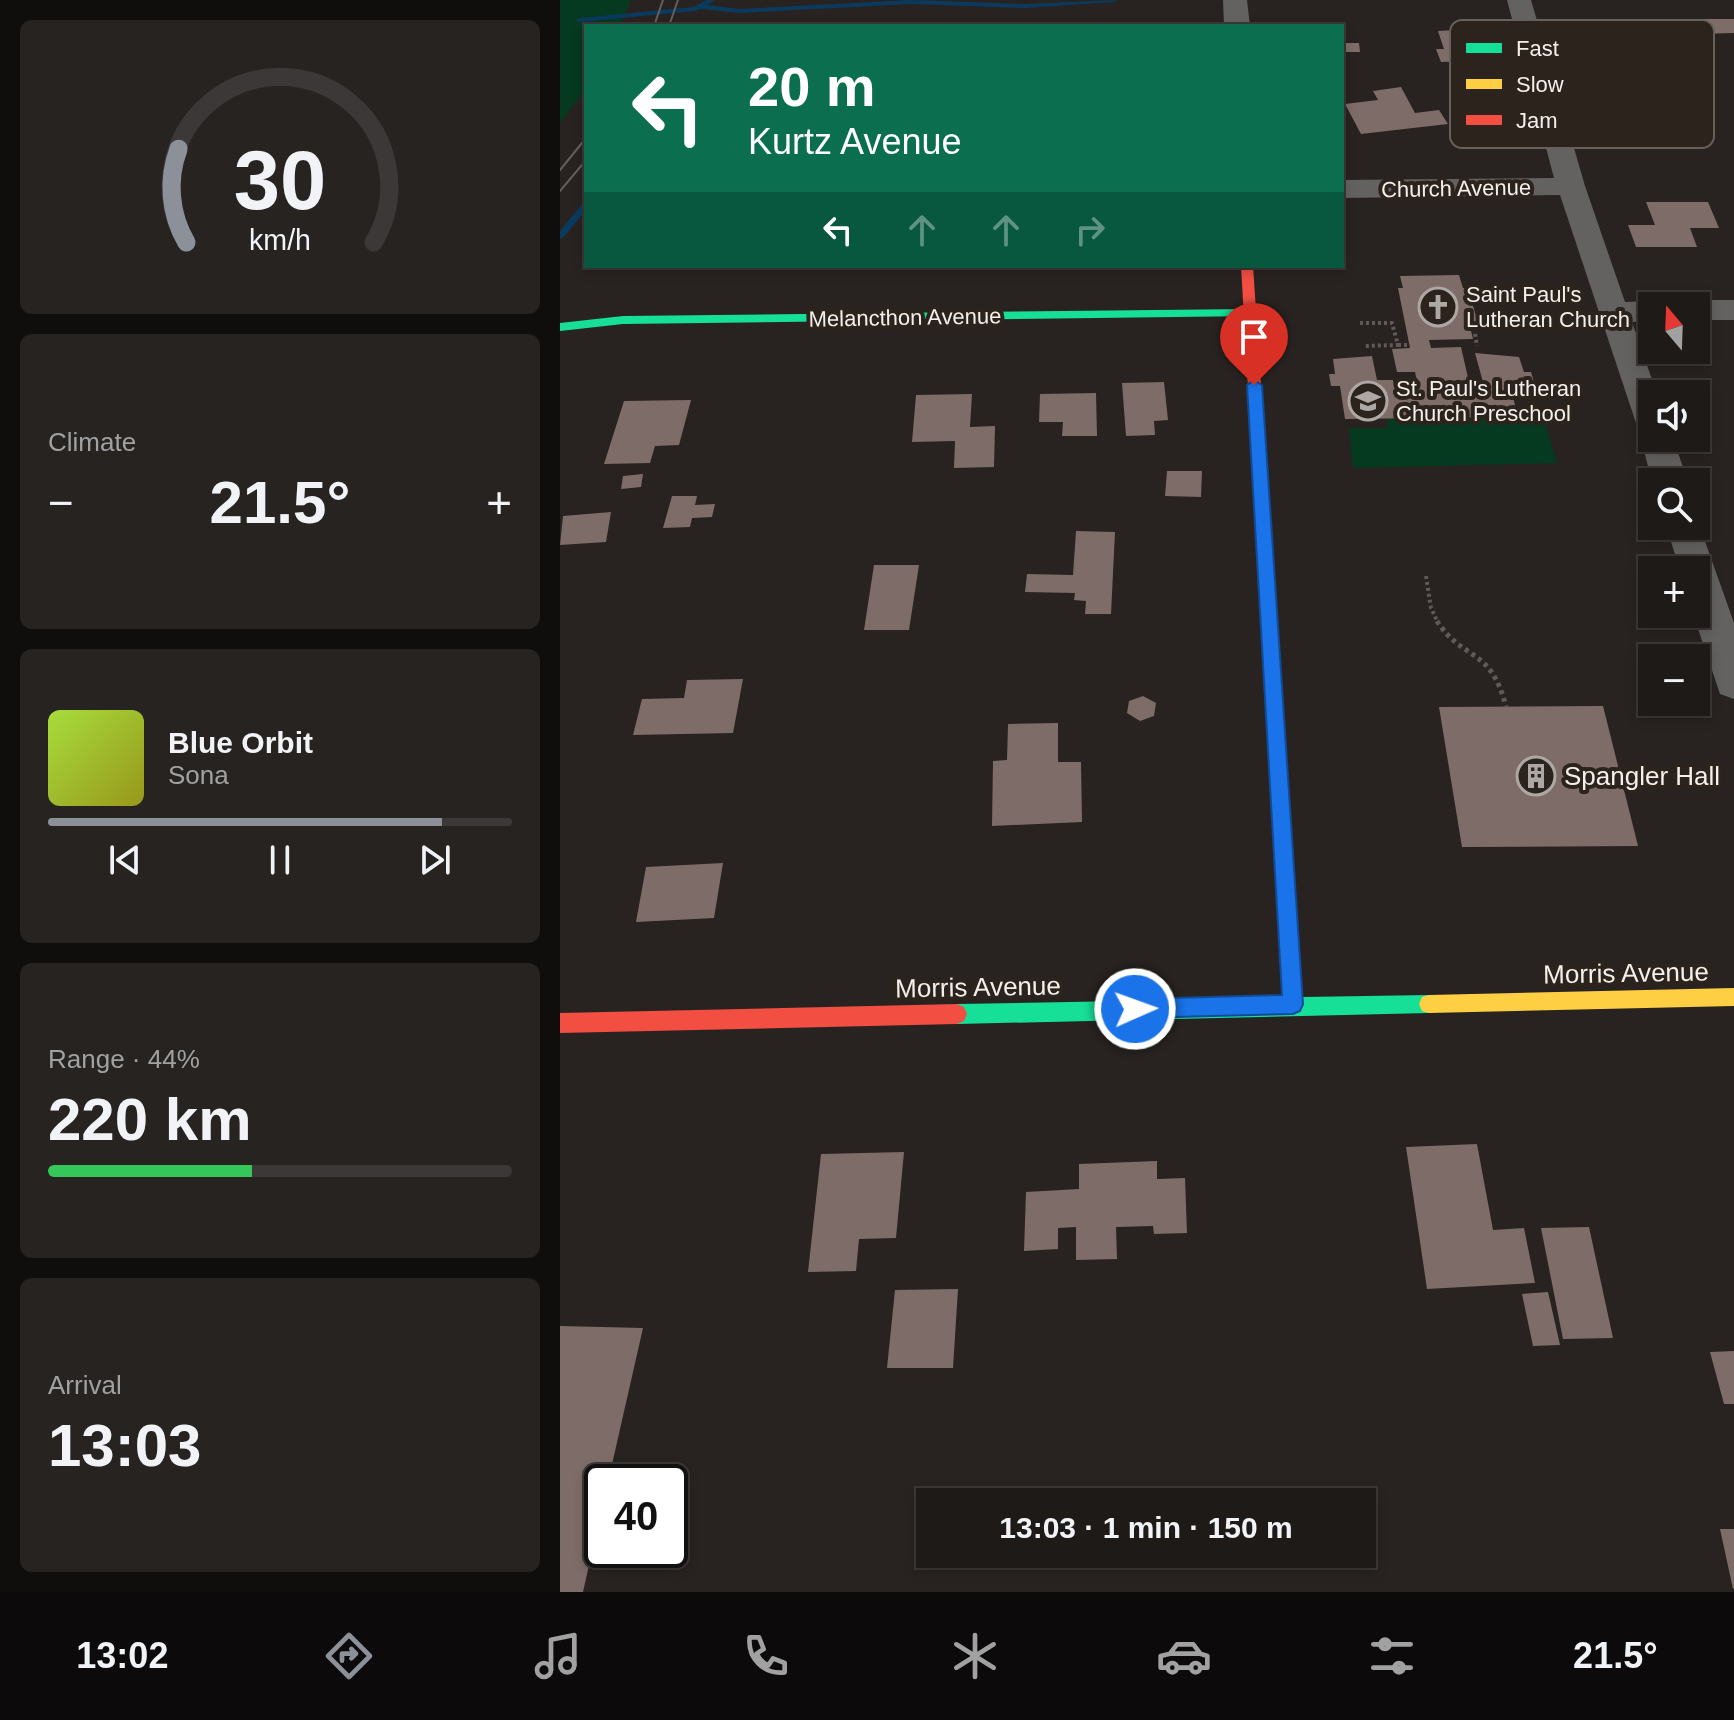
<!DOCTYPE html>
<meta charset="utf-8">
<style>
:root{--surface:#1e1a18;--page:#262321;--text:#f1f3f6;--muted:#a1a1a2;--line:#3c3837;--accent:#8c9099}
body{margin:0;font-family:Arial,sans-serif;background:var(--page);color:var(--text);height:100vh;display:flex;flex-direction:column;font-size:30px;white-space:nowrap}
*{box-sizing:border-box;margin:0}
p{font-size:26px;color:var(--muted)}
.icon{flex:none;width:44px;height:44px;fill:none;stroke:currentColor;stroke-width:2;stroke-linecap:round;stroke-linejoin:round}
.map{position:relative;flex:1;overflow:hidden}
.side{display:flex;flex-direction:column;gap:20px;padding:20px;background:#100e0d;width:560px}
.side>*{flex:none}
.banner{position:absolute;left:24px;top:24px;width:760px;height:244px;border-radius:0px;box-shadow:0 4px 12px #0003,0 0 0 2px var(--line);background:#0b6e4f;color:#fff;overflow:hidden}
.needle{width:52px;rotate:341deg}
.controls{position:absolute;left:1078px;top:292px;display:grid;gap:16px}
.controls a{display:grid;place-items:center;width:72px;height:72px;border-radius:0px;background:var(--surface);box-shadow:0 4px 12px #0003,0 0 0 2px var(--line);font-size:40px}
.speed{position:absolute;left:24px;top:1464px;display:flex;gap:16px;font-size:40px;font-weight:700;text-align:center}
.speed>*{display:grid;place-content:center;width:104px;height:104px;border-radius:50%;background:var(--surface);box-shadow:0 4px 12px #0003,0 0 0 2px var(--line);line-height:1}
.speed .limit{border:4px solid #111;border-radius:12px;background:#fff;color:#111}
.pin{position:absolute;display:grid;place-items:center;width:68px;height:68px;color:#fff;margin:-82px -34px;border-radius:50% 50% 50% 0;rotate:-45deg;box-shadow:0 0 8px #0007}
.pin .icon{rotate:45deg}
.me{position:absolute;width:88px;margin:-44px;rotate:88deg;stroke-linejoin:round;filter:drop-shadow(0 0 6px #0008)}
.turn{display:flex;align-items:center;gap:28px;height:168px;padding:0 32px;font-size:36px}
.turn .icon{width:104px;height:104px;stroke-width:2.5}
.turn b{display:block;font-size:56px;line-height:68px}
.lanes{display:flex;align-items:center;height:76px;padding:0 32px;background:#0003;justify-content:center;gap:40px;direction:ltr}
.lanes .off{opacity:.35}
.big{font-size:60px;font-weight:600;line-height:1.1}
.side .widget{flex:1;display:flex;flex-direction:column;justify-content:center;gap:12px;min-width:0;padding:0 28px;border-radius:12px;background:var(--page)}
.side .dial{align-items:center;gap:0}
.dial svg{height:208px;overflow:visible;fill:none;stroke:var(--line);stroke-width:7;stroke-linecap:round;text-anchor:middle}
.dial text{fill:var(--text);stroke:none}
.song{display:flex;align-items:center;gap:24px}
.cover{width:96px;height:96px;border-radius:12px;background:linear-gradient(135deg,hsl(80 70% 55%),hsl(60 70% 35%))}
.played{height:8px;border-radius:4px;background:linear-gradient(90deg,var(--accent) 85%,var(--line) 85%)}
.keys{display:flex;justify-content:space-around;direction:ltr}
.heat{display:flex;justify-content:space-between;align-items:center;font-size:44px;direction:ltr}
.charge{height:12px;border-radius:6px;background:linear-gradient(90deg,#34c759 44%,var(--line) 0)}
.trip{position:absolute;left:356px;top:1488px;width:460px;height:80px;border-radius:0px;background:var(--surface);box-shadow:0 4px 12px #0003,0 0 0 2px var(--line);font-weight:600;line-height:80px;text-align:center}
.menu{display:flex;height:128px;justify-content:space-around;align-items:center;background:#0c0a0a;color:var(--muted)}
.menu .icon{width:56px;height:56px}
.menu .current{color:var(--accent)}
.menu b{font-size:36px;color:var(--text)}
main{display:flex;flex:1;min-height:0}
.map>svg:first-child{display:block}
.green{fill:#053920}
.lines{fill:none;stroke-linecap:round;stroke-linejoin:round}
.stream{fill:#0a3b5e;fill-rule:evenodd}
.building{fill:#7e6c68}
.path-far1{stroke:#5d5a58;stroke-width:4;stroke-dasharray:3 3;stroke-linecap:butt}
.path{stroke:#5d5a58;stroke-width:5;stroke-dasharray:4 4;stroke-linecap:butt}
.street{fill:#646161;fill-rule:evenodd}
.fast{fill:#16e098;fill-rule:evenodd}
.slow{fill:#ffcf43;fill-rule:evenodd}
.jam{fill:#f24e42;fill-rule:evenodd}
.tram{stroke:#625f5e;stroke-width:2}
.route{fill:#1a73e8;stroke:#114b97;stroke-width:2}
.labels{text-anchor:middle;stroke-width:8;stroke-linejoin:round;paint-order:stroke}
.far-street-label{font-size:22px;fill:#f4efea;stroke:#2b231c}
.far-poi-label{font-size:22px;fill:#f4efea;stroke:#2b231c;text-anchor:start}
.poi-label{font-size:26px;fill:#f4efea;stroke:#2b231c;text-anchor:start}
.street-label{font-size:26px;fill:#f4efea;stroke:#2b231c}
.key{fill:#2b231c;stroke:#67605a;stroke-width:2}
.key-label{font-size:22px;fill:#f4efea}
</style>
<main>
<section class="side">
<div class="widget dial"><svg viewBox="0 0 100 80">
<path d="M14 69A42 42 0 1 1 86 69"/>
<path d="M14 69A42 42 0 0 1 11 33" stroke="#8c9099"/>
<text x="50" y="56" font-size="32" font-weight="700">30</text>
<text x="50" y="72" font-size="11">km/h</text>
</svg></div>
<div class="widget"><p>Climate</p>
<div class="heat"><a>−</a><b class="big">21.5°</b><a>+</a></div>
</div>
<div class="widget">
<div class="song"><i class="cover"></i><div><b>Blue Orbit</b><p>Sona</p></div></div>
<div class="played"></div>
<div class="keys"><svg class="icon" aria-label="previous" viewBox="0 0 24 24"><path d="M18 5L8 12l10 7zM5 5v14"/></svg><svg class="icon" aria-label="pause" viewBox="0 0 24 24"><path d="M8 5v14M16 5v14"/></svg><svg class="icon" aria-label="next" viewBox="0 0 24 24"><path d="M6 5l10 7-10 7zM19 5v14"/></svg></div>
</div>
<div class="widget"><p>Range · 44%</p><b class="big">220 km</b><div class="charge"></div></div>
<div class="widget"><p>Arrival</p><b class="big">13:03</b></div>
</section>
<div class="map">
<svg width="1174" height="1592" viewBox="0 0 1174 1592">
<rect width="100%" height="100%" fill="#282320"/>
<path class="green" d="M0 0H71L60 26H26V88L0 123Z
M983 416 997 463 793 468 789 428H828L827 419Z"/>
<g class="lines">
<path class="stream" d="M147 0H155L147 5 180 9 350 0 465 4 557 0 554 2 465 8 352 4 180 13 141 9 135 11 20 22 16 20 20 18 133 7Z
M23 203H26V210L3 238 0 239V231Z"/>
</g>
<path class="building" d="M1136 19H1174V33L1135 34 1132 29H1141Z
M914 29 922 49 908 50 913 61 881 62 876 49H884L878 31Z
M782 43H799L800 52H782Z
M841 87 855 113 879 110 888 124 801 134 785 104 818 100 813 91Z
M1086 202H1148L1159 228H1130L1137 247H1076L1068 225H1095Z
M899 275 903 288H908L919 327H910L913 339 869 340 871 348 901 347 909 382H923L915 353 959 357 964 372H971L975 385H950L958 417 785 419 780 386H771L769 374H775L773 359 812 356 817 380H833L834 387H858L855 372H837L832 349 850 348 838 288H843L840 276Z
M604 382 608 420 594 421 595 435 566 436 562 383Z
M536 393 537 436H502L503 422H479L480 394Z
M412 394 410 427 435 426 434 467 394 468 395 441 352 442 356 395Z
M131 400 119 445 95 446 90 463 44 464 64 401Z
M607 471H642L641 497 605 496Z
M83 474 81 487 61 489 63 476Z
M112 496H137L135 505 155 504 152 517 132 518 130 527 103 528Z
M51 512 46 542 0 545 3 516Z
M516 531 555 532 551 614H525L526 601 514 600 515 593 465 592 467 574 513 575Z
M314 565H359L349 630H304Z
M183 679 173 733 73 735 82 699 124 698 127 680Z
M583 696 596 703 594 716 580 721 567 713 569 701Z
M1043 706 1078 846 902 847 879 707Z
M498 723V762H521L522 822 432 826 433 761 447 760 448 724Z
M163 863 154 918 76 922 86 867Z
M917 1144 933 1230 964 1228 975 1283 867 1289 846 1147Z
M344 1152 336 1238 299 1239 296 1271 248 1272 261 1154Z
M597 1161V1179L625 1178 627 1233 594 1234 593 1226 556 1227 557 1259 516 1260V1227L498 1228V1249L464 1251 466 1192 519 1189V1164Z
M1029 1227 1053 1338 1003 1339 981 1228Z
M398 1289 393 1368H327L335 1290Z
M988 1292 1000 1345 973 1346 962 1294Z
M0 1326 83 1328 48 1482H42V1508L23 1592H0Z
M1174 1351V1404H1164L1150 1352Z
M1160 1529H1174V1588L1173 1589Z"/>
<g class="lines">
<path class="path-far1" d="M800 323H832L838 345 805 346
M914 328 917 346
M838 345H849
M866 576 871 608 878 623"/>
<path class="path" d="M877 621C902 661 931 646 946 707"/>
<path class="street" d="M663 0H687L690 26H664Z
M947 0H971L1025 186 1065 302 1092 301 1104 306H1092V321L1072 322 1097 394H1092V438H1113L1128 482H1092L1080 435 1000 195 782 198V180L994 178Z
M1136 300H1174V320H1136V306H1123Z
M1136 516 1174 623V699L1160 694 1133 614H1136V570H1120L1106 526H1136Z"/>
<path class="fast" d="M690 309 697 313 695 316 63 324 0 331V323L63 316Z
M712 662 720 669 743 997 869 995 876 997 879 1004 876 1011 869 1013 397 1024 390 1021 387 1014 390 1007 397 1004 723 998 704 669Z"/>
<path class="slow" d="M1174 988V1006L869 1013 862 1011 859 1004 862 997 869 995Z"/>
<path class="jam" d="M681 266H693L720 669 712 676 704 669Z
M397 1004 404 1007 407 1014 404 1021 397 1024 0 1033V1013Z"/>
<path class="tram" d="M94 26 103 0
M109 26 118 0
M0 170 26 138
M0 191 26 160"/>
</g>
<path class="route" d="M694 380 702 385 743 1004 740 1011 733 1014 575 1018 568 1015 565 1009 568 1002 575 999 722 995 687 385Z"/>
<defs>
<symbol id="church-ring" viewBox="-11 -11 22 22"><circle r="9.5" fill="#2b231c" stroke="#ada8a3" stroke-width="1.5"/><path d="M-1.2-6h2.4v3.5h3.3v2.4h-3.3V6h-2.4V-.1h-3.3v-2.4h3.3Z" fill="#ada8a3"/></symbol>
<symbol id="school-ring" viewBox="-11 -11 22 22"><circle r="9.5" fill="#2b231c" stroke="#ada8a3" stroke-width="1.5"/><path d="M0-5L7-2L0 1L-7-2ZM-4 1L0 2.5L4 1V4Q0 6-4 4Z" fill="#ada8a3"/></symbol>
<symbol id="building-ring" viewBox="-11 -11 22 22"><circle r="9.5" fill="#2b231c" stroke="#ada8a3" stroke-width="1.5"/><path d="M-4-6H4V6H1V3H-1V6H-4ZM-2.5-4.3h1.7v1.8h-1.7ZM.8-4.3h1.7v1.8H.8ZM-2.5-1h1.7V.8h-1.7ZM.8-1h1.7V.8H.8Z" fill="#ada8a3"/></symbol>
</defs>
<g fill-rule="evenodd">
<use href="#church-ring" x="856" y="285" width="44" height="44"/>
<use href="#school-ring" x="786" y="379" width="44" height="44"/>
<use href="#building-ring" x="954" y="754" width="44" height="44"/>
</g>
<g class="labels">
<g class="far-street-label">
<text transform="translate(896 188) rotate(-1)" y="8">Church Avenue</text>
<text transform="translate(345 317) rotate(-1)" y="8">Melancthon Avenue</text>
</g>
<g class="far-poi-label">
<text x="906" y="302">Saint Paul's<tspan x="906" dy="25">Lutheran Church</tspan></text>
<text x="836" y="396">St. Paul's Lutheran<tspan x="836" dy="25">Church Preschool</tspan></text>
</g>
<g class="poi-label">
<text x="1004" y="785">Spangler Hall</text>
</g>
<g class="street-label">
<text transform="translate(1066 973) rotate(-1)" y="9">Morris Avenue</text>
<text transform="translate(418 987) rotate(-1)" y="9">Morris Avenue</text>
</g>
</g>
<rect x="890" y="20" width="264" height="128" rx="12" class="key"/>
<rect x="906" y="43" width="36" height="10" fill="#16e098"/>
<rect x="906" y="79" width="36" height="10" fill="#ffcf43"/>
<rect x="906" y="115" width="36" height="10" fill="#f24e42"/>
<g class="key-label">
<text x="956" y="56">Fast</text>
<text x="956" y="92">Slow</text>
<text x="956" y="128">Jam</text>
</g>
</svg>
<div class="controls">
<a><svg class="needle" viewBox="-14 -14 28 28"><path d="M0-13l5 13h-10z" fill="#e53935"/><path d="M0 13l5-13h-10z" fill="#a1a1a2"/></svg></a>
<a><svg class="icon" aria-label="sound" viewBox="0 0 24 24"><path d="M4 9h4l5-4v14l-5-4H4zM17 9q2 3 0 6"/></svg></a>
<a><svg class="icon" aria-label="search" viewBox="0 0 24 24"><circle cx="10" cy="10" r="6"/><path d="M15 15l6 6"/></svg></a>
<a>+</a>
<a>−</a>
</div>
<div class="speed"><div class="limit">40</div></div>
<div class="pin" style="left:694px;top:385px;background:#d93025"><svg class="icon" aria-label="arrive" viewBox="0 0 24 24"><path d="M6 21V4h12l-3 4 3 4H6"/></svg></div>
<svg class="me" style="left:575px;top:1009px" viewBox="-20 -20 40 40"><circle r="17" fill="#1a73e8" stroke="#fff" stroke-width="3"/><path d="M0-11L8 9 0 5-8 9z" fill="#fff"/></svg>
<div class="trip">13:03 · 1 min · 150 m</div>
<div class="banner">
<div class="turn"><svg class="icon" aria-label="left" viewBox="0 0 24 24"><path d="M17 20v-9H6M10 6l-5 5 5 5"/></svg><div><b>20 m</b>Kurtz Avenue</div></div>
<div class="lanes"><svg class="icon" aria-label="left" viewBox="0 0 24 24"><path d="M17 20v-9H6M10 6l-5 5 5 5"/></svg><svg class="icon off" aria-label="ahead" viewBox="0 0 24 24"><path d="M12 20V5M6 11l6-6 6 6"/></svg><svg class="icon off" aria-label="ahead" viewBox="0 0 24 24"><path d="M12 20V5M6 11l6-6 6 6"/></svg><svg class="icon off" aria-label="right" viewBox="0 0 24 24"><path d="M7 20v-9h11M14 6l5 5-5 5"/></svg></div>
</div>
</div>
</main>
<nav class="menu">
<b>13:02</b>
<svg class="icon current" aria-label="directions" viewBox="0 0 24 24"><path d="M12 3l9 9-9 9-9-9zM9 14v-3h6M13 9l2 2-2 2"/></svg>
<svg class="icon" aria-label="music" viewBox="0 0 24 24"><path d="M9 18V5l10-2v13"/><circle cx="6" cy="18" r="3"/><circle cx="16" cy="16" r="3"/></svg>
<svg class="icon" aria-label="phone" viewBox="0 0 24 24"><path d="M5 4h4l2 5-3 2q2 4 5 5l2-3 5 2v4C11 20 4 13 5 4z"/></svg>
<svg class="icon" aria-label="climate" viewBox="0 0 24 24"><path d="M12 3v18M4 7l16 10M4 17L20 7"/></svg>
<svg class="icon" aria-label="car" viewBox="0 0 24 24"><path d="M5 17H2v-5l4-1 3-4h7l3 4 3 1v5h-3M9 17h6M6 11h13"/><circle cx="7" cy="17" r="2"/><circle cx="17" cy="17" r="2"/></svg>
<svg class="icon" aria-label="filters" viewBox="0 0 24 24"><path d="M4 7h16M4 17h16"/><circle cx="9" cy="7" r="2"/><circle cx="15" cy="17" r="2"/></svg>
<b>21.5°</b>
</nav>
